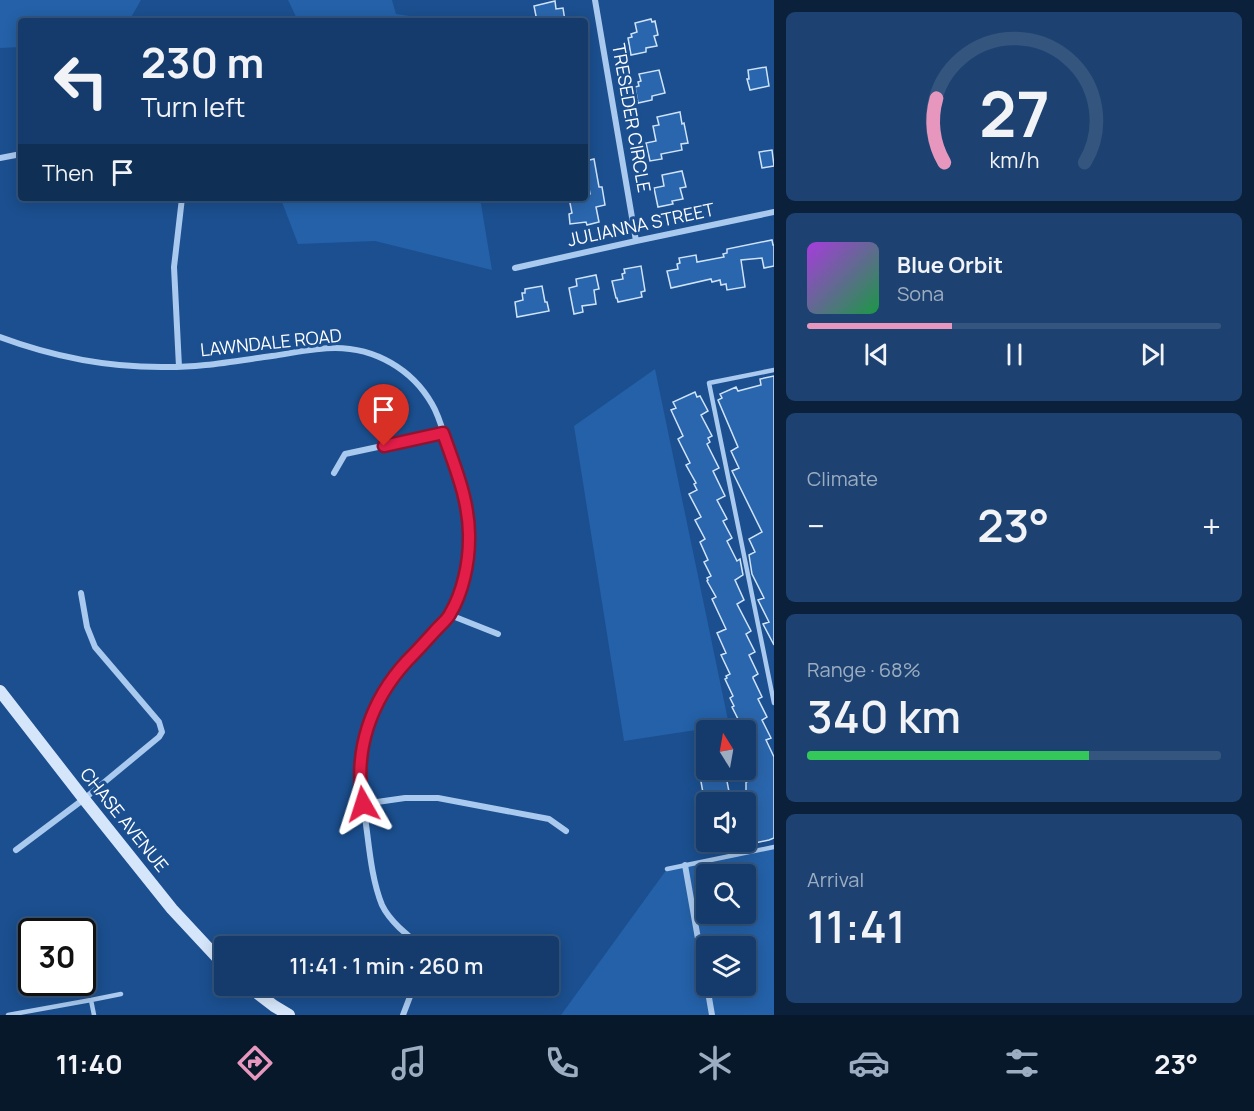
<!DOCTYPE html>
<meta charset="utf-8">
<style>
:root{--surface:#143b6b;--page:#1d4271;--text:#f1f3f6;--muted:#9dadc1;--line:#33557e;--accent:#e797bd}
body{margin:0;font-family:Manrope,sans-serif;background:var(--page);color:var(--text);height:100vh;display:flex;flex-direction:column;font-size:22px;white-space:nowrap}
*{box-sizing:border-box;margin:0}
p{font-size:20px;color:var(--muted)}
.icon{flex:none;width:33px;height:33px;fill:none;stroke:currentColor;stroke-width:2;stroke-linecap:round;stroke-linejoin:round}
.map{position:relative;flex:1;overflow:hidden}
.panel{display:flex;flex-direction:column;gap:12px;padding:12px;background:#0b203b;width:480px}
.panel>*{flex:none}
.hud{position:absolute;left:18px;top:18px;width:570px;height:183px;border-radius:6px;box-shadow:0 3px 15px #0003,0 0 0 2px var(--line);background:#143b6b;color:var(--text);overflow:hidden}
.needle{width:39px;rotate:349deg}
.fabs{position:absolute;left:696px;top:720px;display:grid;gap:12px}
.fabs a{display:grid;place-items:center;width:60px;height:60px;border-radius:6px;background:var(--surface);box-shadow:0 3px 15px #0003,0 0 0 2px var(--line);font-size:30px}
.speed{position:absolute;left:18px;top:918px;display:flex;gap:12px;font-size:30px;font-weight:700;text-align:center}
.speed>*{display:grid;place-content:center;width:78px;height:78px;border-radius:50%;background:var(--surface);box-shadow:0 3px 15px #0003,0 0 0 2px var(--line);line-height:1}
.speed .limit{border:3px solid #111;border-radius:9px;background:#fff;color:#111}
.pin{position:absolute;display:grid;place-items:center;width:51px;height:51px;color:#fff;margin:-62px -26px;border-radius:50% 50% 50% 0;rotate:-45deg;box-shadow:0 0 6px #0007}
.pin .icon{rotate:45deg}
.me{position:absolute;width:66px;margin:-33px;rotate:354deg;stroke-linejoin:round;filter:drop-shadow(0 0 4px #0008)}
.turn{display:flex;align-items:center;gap:21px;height:126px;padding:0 24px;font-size:27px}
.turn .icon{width:78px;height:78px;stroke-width:2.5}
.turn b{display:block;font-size:42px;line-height:51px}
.then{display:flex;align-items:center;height:57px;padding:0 24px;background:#0003;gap:12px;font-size:22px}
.big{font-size:45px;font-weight:600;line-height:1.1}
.panel .widget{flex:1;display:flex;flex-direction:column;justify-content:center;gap:9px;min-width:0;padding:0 21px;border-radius:9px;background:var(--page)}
.panel .dial{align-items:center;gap:0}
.dial svg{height:156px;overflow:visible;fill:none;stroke:var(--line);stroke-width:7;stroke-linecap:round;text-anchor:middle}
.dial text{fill:var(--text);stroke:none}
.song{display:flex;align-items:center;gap:18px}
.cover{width:72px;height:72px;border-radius:9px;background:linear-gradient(135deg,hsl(280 70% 55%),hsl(140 70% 35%))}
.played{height:6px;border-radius:3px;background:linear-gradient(90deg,var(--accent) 35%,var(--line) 35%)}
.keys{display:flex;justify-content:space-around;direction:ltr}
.heat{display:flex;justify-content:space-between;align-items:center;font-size:33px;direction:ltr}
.charge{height:9px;border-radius:4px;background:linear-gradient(90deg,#34c759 68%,var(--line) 0)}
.trip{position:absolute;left:214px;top:936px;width:345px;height:60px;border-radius:6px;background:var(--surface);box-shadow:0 3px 15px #0003,0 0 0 2px var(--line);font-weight:600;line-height:60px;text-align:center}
.menu{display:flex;height:96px;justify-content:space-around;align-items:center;background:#08182b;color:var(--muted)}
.menu .icon{width:42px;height:42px}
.menu .selected{color:var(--accent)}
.menu b{font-size:27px;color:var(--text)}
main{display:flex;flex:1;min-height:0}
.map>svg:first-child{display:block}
.green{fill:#2461a8;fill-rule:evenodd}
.building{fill:#2a66ad;stroke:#cfe3fa;stroke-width:1.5}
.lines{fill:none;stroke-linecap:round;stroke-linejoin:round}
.service{stroke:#a9c9ee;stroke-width:4.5}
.minor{stroke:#a9c9ee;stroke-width:6}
.secondary{stroke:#d6e6fa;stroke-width:12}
.route-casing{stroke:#92132f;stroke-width:15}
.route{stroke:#e11d48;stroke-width:10}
.labels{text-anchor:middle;stroke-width:6;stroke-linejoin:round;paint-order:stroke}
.street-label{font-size:18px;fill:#fff;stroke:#1b4f8f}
</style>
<main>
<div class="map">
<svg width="774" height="1015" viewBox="0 0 774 1015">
<rect width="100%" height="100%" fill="#1b4f8f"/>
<path class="green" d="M0 0H141L129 21H21V47L0 48Z
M288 0H392L396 14 442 21H298Z
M282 198H480L492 270 375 241 298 244 282 202Z
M655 369 729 725 624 741 574 426Z
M774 848V1015H561L667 869ZM706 874H746V914H706ZM706 946H746V986H706Z"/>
<path class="building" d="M555 1 556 9 563 8 565 21H537L534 6Z
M651 19 652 22 655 21 658 35 654 36 657 46 646 48V52L631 55 628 38 632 37 631 34 637 32 635 23Z
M766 67 769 86 750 90 747 79H749L748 70Z
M659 70 665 93 652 96V100L638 103 635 87 639 86 638 82 641 81 639 74Z
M680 112 682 124 684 123 688 143 681 144 682 150 661 154 662 159 650 161 646 143 656 141 653 126 659 125 657 117Z
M772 150 774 166 762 168 759 152Z
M594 159 599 187H602L605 205 596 207 599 222 587 225 586 222 570 224 569 214 572 213 569 198H585V195L590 194 587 177H585V161Z
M682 171 686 187 680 188 683 199 672 201 673 204 658 207 654 188 664 186 662 175Z
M772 240 773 245H774V266L764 268 762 258 741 260 745 287 727 290 726 284 721 285 720 280 712 282 711 279 671 288 667 271 678 269 677 264 680 263 679 258 696 255 697 262 724 257 723 254 727 253V249Z
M641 266 645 291 641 292 642 297 618 302 617 298H616L612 281 623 279 622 274 625 273 624 269Z
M596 275 599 289 594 290 596 304 582 306 583 312 574 314 569 288 577 286 576 279Z
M542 286 545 302H547L549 311 517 317 515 302 523 300 522 293H525V289Z
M774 376V645L763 624 769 622 758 600 764 598 752 574 749 555 755 552 749 539 762 532 732 471 739 468 731 451 738 447 718 400 722 398 720 394 736 387 738 391 761 385 760 379Z
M695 392 697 397 700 396 708 411 701 415 712 436 708 438 710 442 707 444 719 468 713 471 725 496 717 500 727 519 723 521 732 538 727 541 737 561 740 559 743 575 735 580 744 600 737 604 751 631 746 634 755 652 749 655 758 674 753 677V678L762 697 758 699 767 717 762 720 771 738 766 740 774 757V838L769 840 746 845V782L752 780 746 767V730H739L735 721 738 719 732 707 734 706 730 698 733 696 725 679 727 678 726 676 730 674 721 655 726 653 717 633 726 629 712 599 716 597 707 581 708 580 707 578 711 576 704 562 708 560 700 542 705 539 695 520 701 517 689 494 697 490 694 484 696 483 686 465 690 463 678 439 683 436 671 410 676 408 673 402Z
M725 771 731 802H714L713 792 703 793 700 776Z"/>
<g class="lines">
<path class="service" d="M774 370 709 383 774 703
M667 869 774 847
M91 1000 121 994
M8 1015 91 1000 94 1015"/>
<path class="minor" d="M595 0 636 241
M0 158 21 154
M515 268 636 241 774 212
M0 337C51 356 106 367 161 367 198 368 235 361 272 356 293 353 314 348 335 348 375 348 412 369 432 404 441 419 444 437 450 453 455 470 463 487 467 504 473 530 469 562 461 588 458 596 455 605 451 612 446 621 437 629 430 636 413 655 395 672 382 693 353 741 360 780 367 832 370 856 373 883 382 905 389 920 408 937 422 946
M179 367 174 267 182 198
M334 473 345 454 443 433
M450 615 498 634
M363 804 405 798H438L549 819 566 831
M16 850 84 799 159 737 162 732 159 722 95 647 87 627 81 593
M685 865 706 984
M707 986 712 1015
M403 1015 414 986"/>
<path class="secondary" d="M0 691 84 799 172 909 225 966
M248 986 274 1006 289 1015"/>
</g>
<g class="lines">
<defs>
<path id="route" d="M363 804C353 751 371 700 407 661 417 651 426 641 435 631 440 625 447 620 450 614 463 592 469 563 469 539 470 502 455 467 443 433L384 446"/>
</defs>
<use href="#route" class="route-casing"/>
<use href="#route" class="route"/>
</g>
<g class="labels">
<g class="street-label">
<text transform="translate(631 118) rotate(80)" y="6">TRESEDER CIRCLE</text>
<text transform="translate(641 225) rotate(-12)" y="6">JULIANNA STREET</text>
<text transform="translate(271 343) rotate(-6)" y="6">LAWNDALE ROAD</text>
<text transform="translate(124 820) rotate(51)" y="6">CHASE AVENUE</text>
</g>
</g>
</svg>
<div class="fabs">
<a><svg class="needle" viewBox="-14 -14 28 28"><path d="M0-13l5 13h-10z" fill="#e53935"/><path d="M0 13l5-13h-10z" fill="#9dadc1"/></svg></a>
<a><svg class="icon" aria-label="sound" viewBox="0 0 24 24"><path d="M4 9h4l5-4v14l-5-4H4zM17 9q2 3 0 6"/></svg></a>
<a><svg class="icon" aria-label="search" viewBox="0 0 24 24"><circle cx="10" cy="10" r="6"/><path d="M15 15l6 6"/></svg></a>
<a><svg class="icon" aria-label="layers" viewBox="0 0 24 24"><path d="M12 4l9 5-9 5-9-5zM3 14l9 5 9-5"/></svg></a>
</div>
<div class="speed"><div class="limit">30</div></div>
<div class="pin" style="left:384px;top:446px;background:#d93025"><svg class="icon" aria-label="arrive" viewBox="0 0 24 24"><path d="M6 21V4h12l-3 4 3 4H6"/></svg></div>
<svg class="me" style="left:363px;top:804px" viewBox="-20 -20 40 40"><path d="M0-17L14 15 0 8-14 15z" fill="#e11d48" stroke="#fff" stroke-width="4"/></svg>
<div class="trip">11:41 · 1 min · 260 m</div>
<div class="hud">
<div class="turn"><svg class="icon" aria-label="left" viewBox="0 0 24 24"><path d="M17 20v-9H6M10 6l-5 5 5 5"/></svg><div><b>230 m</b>Turn left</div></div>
<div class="then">Then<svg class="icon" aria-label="arrive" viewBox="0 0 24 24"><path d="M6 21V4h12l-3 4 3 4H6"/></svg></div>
</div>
</div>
<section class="panel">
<div class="widget dial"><svg viewBox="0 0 100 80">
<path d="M14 69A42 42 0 1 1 86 69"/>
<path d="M14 69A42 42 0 0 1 10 36" stroke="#e797bd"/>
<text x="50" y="56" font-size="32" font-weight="700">27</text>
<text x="50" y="72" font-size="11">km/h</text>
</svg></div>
<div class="widget">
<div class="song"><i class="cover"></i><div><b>Blue Orbit</b><p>Sona</p></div></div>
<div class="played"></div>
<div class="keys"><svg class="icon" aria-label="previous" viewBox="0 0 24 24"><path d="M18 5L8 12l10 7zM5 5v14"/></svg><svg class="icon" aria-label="pause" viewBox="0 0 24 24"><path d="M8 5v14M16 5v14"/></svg><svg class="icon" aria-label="next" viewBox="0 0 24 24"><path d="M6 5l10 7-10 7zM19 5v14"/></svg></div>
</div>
<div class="widget"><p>Climate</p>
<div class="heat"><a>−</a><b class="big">23°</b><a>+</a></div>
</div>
<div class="widget"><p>Range · 68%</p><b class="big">340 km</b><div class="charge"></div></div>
<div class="widget"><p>Arrival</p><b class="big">11:41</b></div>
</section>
</main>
<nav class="menu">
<b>11:40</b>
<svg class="icon selected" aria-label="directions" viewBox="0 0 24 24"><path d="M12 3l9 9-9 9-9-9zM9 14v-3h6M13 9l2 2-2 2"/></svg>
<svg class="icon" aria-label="music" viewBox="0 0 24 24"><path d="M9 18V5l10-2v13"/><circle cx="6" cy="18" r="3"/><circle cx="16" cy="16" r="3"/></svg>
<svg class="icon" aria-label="phone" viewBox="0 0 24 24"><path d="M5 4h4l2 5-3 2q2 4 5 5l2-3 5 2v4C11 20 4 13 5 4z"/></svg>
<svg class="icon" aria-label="climate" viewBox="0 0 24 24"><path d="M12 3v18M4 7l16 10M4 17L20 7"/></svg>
<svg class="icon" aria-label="car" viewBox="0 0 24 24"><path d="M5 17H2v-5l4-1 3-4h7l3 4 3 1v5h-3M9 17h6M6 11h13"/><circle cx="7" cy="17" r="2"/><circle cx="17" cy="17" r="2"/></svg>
<svg class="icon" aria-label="filters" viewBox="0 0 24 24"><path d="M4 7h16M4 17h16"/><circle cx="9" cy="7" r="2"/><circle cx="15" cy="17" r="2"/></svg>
<b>23°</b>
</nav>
